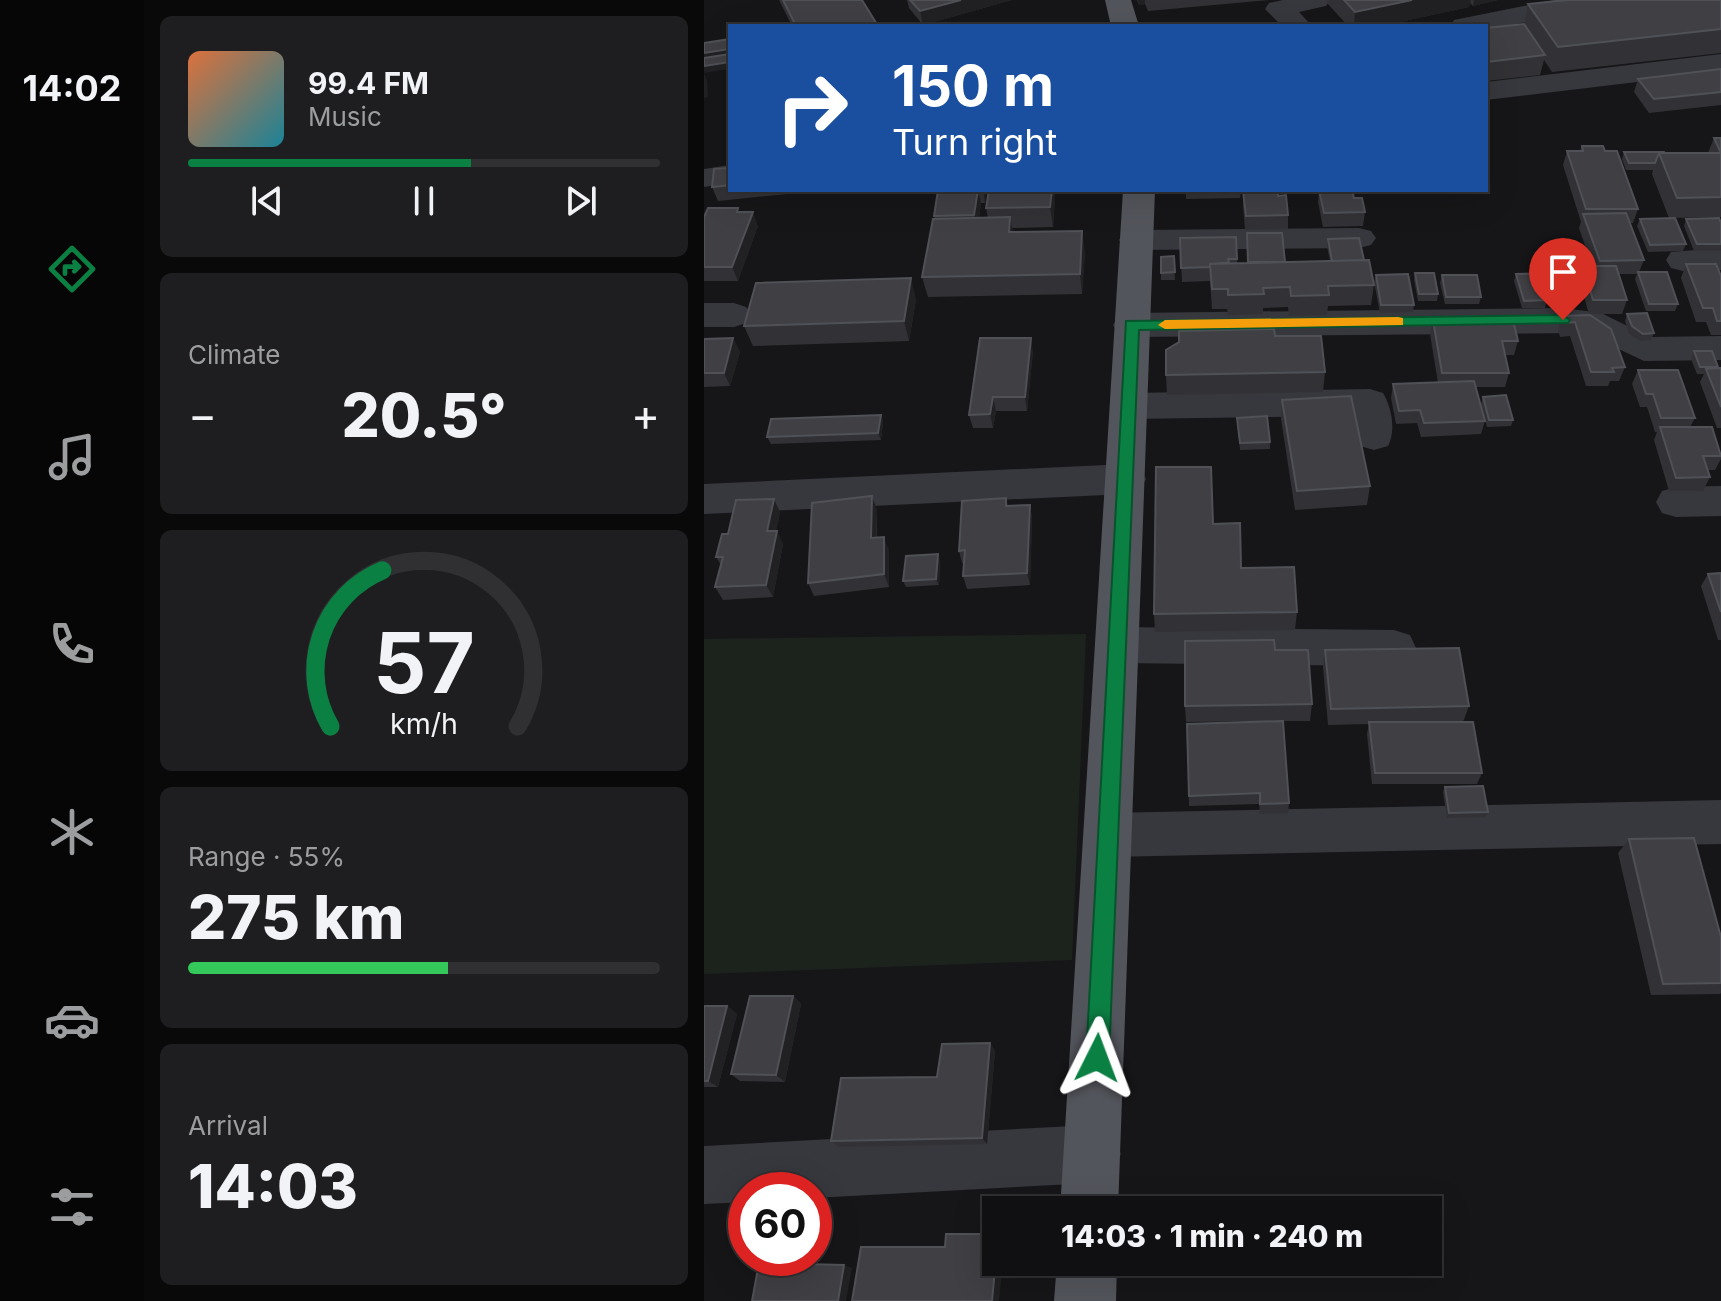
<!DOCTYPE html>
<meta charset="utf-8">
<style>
:root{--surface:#101012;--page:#1e1e20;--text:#f1f3f6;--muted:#9c9d9f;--line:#303032;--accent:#0b8043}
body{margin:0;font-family:Inter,sans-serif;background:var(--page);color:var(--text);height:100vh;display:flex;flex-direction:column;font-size:30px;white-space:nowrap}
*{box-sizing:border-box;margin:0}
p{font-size:26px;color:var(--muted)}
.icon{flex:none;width:44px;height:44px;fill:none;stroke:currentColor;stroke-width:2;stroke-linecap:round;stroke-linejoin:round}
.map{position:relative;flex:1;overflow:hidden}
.panel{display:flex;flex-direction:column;gap:16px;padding:16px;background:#09090a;width:560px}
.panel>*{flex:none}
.guide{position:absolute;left:24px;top:24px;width:760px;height:168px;border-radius:0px;box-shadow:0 8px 32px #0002,0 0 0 2px var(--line);background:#1a4fa0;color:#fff;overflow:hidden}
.speed{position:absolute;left:24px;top:1172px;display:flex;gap:16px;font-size:40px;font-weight:700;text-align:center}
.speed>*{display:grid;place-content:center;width:104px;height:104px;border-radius:50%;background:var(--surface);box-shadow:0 8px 32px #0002,0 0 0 2px var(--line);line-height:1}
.speed .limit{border:12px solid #d22;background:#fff;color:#111}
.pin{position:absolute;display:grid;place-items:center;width:68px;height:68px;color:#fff;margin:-82px -34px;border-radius:50% 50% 50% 0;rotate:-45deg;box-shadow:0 0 8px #0007}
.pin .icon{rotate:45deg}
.me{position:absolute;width:88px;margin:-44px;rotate:3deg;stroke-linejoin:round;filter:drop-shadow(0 0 6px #0008)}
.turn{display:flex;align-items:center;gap:28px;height:168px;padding:0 32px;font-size:36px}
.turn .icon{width:104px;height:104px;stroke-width:2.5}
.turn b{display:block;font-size:56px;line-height:68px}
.big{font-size:60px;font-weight:800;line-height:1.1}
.panel .tile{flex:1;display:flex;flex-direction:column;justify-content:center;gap:12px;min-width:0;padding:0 28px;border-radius:12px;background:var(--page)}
.panel .dial{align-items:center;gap:0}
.dial svg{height:208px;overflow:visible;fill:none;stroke:var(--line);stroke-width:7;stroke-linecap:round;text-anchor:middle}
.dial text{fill:var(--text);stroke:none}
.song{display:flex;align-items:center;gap:24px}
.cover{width:96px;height:96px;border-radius:12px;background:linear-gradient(135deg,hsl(20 70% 55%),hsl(190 70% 35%))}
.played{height:8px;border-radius:4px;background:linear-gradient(90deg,var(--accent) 60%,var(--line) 60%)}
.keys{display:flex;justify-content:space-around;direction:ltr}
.heat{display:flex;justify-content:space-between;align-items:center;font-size:44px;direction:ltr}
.charge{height:12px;border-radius:6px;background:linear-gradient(90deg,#34c759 55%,var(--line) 0)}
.trip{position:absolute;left:278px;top:1196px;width:460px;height:80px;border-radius:0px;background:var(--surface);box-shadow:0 8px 32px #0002,0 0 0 2px var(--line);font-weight:800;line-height:80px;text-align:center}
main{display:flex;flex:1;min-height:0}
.tab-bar{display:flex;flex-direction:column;width:144px;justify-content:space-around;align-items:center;background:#060607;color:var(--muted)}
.tab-bar .icon{width:56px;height:56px}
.tab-bar .active{color:var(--accent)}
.tab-bar b{font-size:36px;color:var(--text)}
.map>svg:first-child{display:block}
.green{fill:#1c231d}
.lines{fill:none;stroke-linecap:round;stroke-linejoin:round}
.minor{fill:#37383d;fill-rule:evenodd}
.major{fill:#53555c;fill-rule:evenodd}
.wall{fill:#323236}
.shaded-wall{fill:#212124}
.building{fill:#3f3f44;stroke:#4f5156;stroke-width:2}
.route{fill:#0b8043;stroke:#07532c;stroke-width:2}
.slow{fill:#f59e0b}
</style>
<main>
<nav class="tab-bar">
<b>14:02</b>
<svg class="icon active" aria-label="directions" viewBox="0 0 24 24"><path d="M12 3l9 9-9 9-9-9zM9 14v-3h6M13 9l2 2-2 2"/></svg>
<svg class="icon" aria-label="music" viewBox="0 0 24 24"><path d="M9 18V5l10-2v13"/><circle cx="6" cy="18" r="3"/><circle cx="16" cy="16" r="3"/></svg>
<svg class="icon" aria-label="phone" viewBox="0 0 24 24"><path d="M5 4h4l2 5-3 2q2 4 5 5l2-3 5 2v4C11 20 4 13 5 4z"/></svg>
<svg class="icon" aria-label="climate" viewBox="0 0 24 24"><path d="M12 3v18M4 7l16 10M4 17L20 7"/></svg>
<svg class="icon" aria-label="car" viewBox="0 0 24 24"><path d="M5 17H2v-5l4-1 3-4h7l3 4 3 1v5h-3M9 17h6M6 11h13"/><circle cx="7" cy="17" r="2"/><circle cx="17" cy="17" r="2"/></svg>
<svg class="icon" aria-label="filters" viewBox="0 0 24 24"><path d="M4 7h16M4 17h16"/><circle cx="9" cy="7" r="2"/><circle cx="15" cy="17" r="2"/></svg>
</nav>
<section class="panel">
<div class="tile">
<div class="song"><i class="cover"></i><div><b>99.4 FM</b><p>Music</p></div></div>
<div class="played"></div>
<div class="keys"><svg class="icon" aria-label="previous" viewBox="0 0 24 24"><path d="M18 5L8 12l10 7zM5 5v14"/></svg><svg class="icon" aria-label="pause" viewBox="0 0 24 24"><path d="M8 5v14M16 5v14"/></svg><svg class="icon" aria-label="next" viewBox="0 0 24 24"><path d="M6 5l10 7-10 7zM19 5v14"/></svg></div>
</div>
<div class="tile"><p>Climate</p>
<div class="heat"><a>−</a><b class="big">20.5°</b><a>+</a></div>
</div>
<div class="tile dial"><svg viewBox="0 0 100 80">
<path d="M14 69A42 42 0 1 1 86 69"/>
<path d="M14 69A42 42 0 0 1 34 9" stroke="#0b8043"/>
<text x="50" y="56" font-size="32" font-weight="700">57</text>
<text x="50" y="72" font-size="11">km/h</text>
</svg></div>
<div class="tile"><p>Range · 55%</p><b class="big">275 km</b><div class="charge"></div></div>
<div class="tile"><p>Arrival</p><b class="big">14:03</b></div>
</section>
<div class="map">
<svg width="1017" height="1301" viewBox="0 0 1017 1301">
<rect width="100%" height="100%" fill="#161618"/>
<path class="green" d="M382 634 368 960 0 974V639Z"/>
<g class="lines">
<path class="minor" d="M579 0H626L622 6 595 12 608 26H578L561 9 565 3Z
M850 0H904L900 6 891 8 782 30V26H746L750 20Z
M1017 54V72L782 100V82Z
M26 165V183L0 187V169Z
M655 228 667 231 672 238 667 245 655 248 432 250 420 247 415 240 420 233 432 230Z
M1017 248V270L979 271 967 268 962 260 967 252Z
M0 303H30L42 307 48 315 42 323 30 327H0Z
M859 308 897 313 946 337 1017 336V360L940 361 881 333 427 337 414 333 409 325 414 317 427 313Z
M666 389 679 393C688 408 692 431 684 446L670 450 656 446 651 436 649 416 425 419 412 415 406 406 412 397 425 393Z
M422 464 436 469 442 479 436 489 422 494 0 514V484Z
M1017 486V516L972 517 958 513 952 502 958 491 972 487Z
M414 627 690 630 706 635 712 648 706 661 690 666 414 663 398 658 392 645 398 632Z
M1017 800V844L405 857 388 851 381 835 388 819 405 813Z
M388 1125 408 1134 417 1154 408 1174 388 1183 110 1198V1190H42V1202L0 1204V1146Z"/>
<path class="major" d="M401 0H427L435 26H407Z
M419 190H451L414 1210H356Z
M353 1262H413L412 1301H350Z"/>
</g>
<path class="wall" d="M75 0H158L174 26H88Z
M203 0H308L219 25 205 8Z
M433 0H565L444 11 441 4 435 5Z
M623 0H794L769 6 766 3 765 7 677 26H644L623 3Z
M1017 0V53L848 72 840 60 836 75 782 81V28L820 24 824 4Z
M1017 69V105L945 113 930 92 934 79Z
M1010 138H1017V217L965 218 948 174 949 170H922L918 159 920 152 1004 153Z
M878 146 901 151 934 209 929 223H926L940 260 935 272 974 304 971 311H942L931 279 933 274H915L923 300 918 314H885L875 280 879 266H888L875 228 877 222 859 165 863 151H876Z
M26 168V190H93V193L14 201 8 187Z
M234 190H283L281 203H277L275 218H284L282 208 285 190H350L351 197 349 227 308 228 309 232 381 251 378 294 224 297 218 277 230 219Z
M482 190H537L536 198 482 199Z
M615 190H648L650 198 661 212 659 226 619 227 614 202Z
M539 191 574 196 584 215V229L541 230 539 205Z
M36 212 54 226 34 281H0V217Z
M936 219 982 244 979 251 944 252 933 226Z
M982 219 1017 223V251H990L980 226Z
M543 233 581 262 626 261 623 246 624 239 660 260 670 285 667 305 624 306 623 315 585 316 584 307 559 308V314L524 315 523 309H508L506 281 478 282 476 238 532 237 533 263H543Z
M470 256 471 280H457V257Z
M982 264 1017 276V335H1007L1002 322H992L977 278Z
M711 273 734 294 733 301H714L710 280Z
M812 274 848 290 846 297H842L843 300 841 308H818L810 281Z
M672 275 710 305 709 312 676 313 670 282Z
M738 275 777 297 775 304H741L736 283Z
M212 299 205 341 49 346 40 326Z
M923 314 950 333 947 340 937 341 925 334 921 321Z
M886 315 921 367 915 381H906L904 386H882L866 336 856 337 854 330 858 316Z
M729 320 814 341 810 355H801L805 373 801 387H771L781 421 777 434 717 437 713 423 692 424 687 398 689 384 734 383 726 334Z
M571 336 621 372 619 392 463 395 462 375Z
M29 338 36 352 26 386 0 387V339Z
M329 351 323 411H292L289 428H269L265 415Z
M990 351 1014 367 1013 368H1017V428H1013L996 382 1000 374H993L987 359Z
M934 370 991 418 986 427 1017 453V459L1011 470H1004L1006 477 999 491H965L950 440 953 432H951L943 407H936L928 384Z
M779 397 809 420 807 426 783 427 777 404Z
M578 400 666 486 663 505 591 510 577 419Z
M177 415 179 422 177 440 67 444 63 437Z
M533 418 566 442V449L536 450Z
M302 498 304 506 326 505 328 518 326 585 263 589 259 576 260 563H258L255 551Z
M173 510V538L185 550V587L110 596 104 583Z
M76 512 72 531 79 544 69 597 19 600 11 587 17 565 12 557 24 534Z
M509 524 537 568 593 612 591 630 451 632 450 614Z
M236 560 235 585 202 587 199 581Z
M1017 573V640H1014L997 586 1004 574Z
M571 650 608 704 606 721H579L585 803 584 813 556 814 555 804 485 806 483 724 565 721 482 722 481 706Z
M621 650 765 706 759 722 778 773 773 784H668L663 734 665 724 624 725 619 667Z
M741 787 784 812 781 817 743 818 739 792Z
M925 839 1017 937V993L1016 994 947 995 914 853Z
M89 996 97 1004 81 1082 36 1081 27 1074Z
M0 1006H23L33 1014 14 1087H0Z
M286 1043 291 1051 283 1144 135 1147 127 1141Z"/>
<path class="shaded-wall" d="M257 0H308L219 25 216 11Z
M434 0H441V4L435 5Z
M708 0H767L765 7 677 26H650L651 12Z
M770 0H794L769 6Z
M26 49V56L0 60V53Z
M26 62V69L0 73V66Z
M0 73 3 81 4 97 0 98Z
M274 190 277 203 273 229 270 215Z
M279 190H283L281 203Z
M348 190H350L351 197 349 227 346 207Z
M49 212 54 226 34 281 28 267Z
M306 217 310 238 305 232Z
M378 231 381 251 378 294 376 274Z
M207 278 212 299 205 341 200 321Z
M29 338 36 352 26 386 20 373Z
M327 338 329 351 323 411 321 397Z
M289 397 292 411 289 428 286 414Z
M177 415 179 422 177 440 174 433Z
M168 496 173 510 172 551 167 538Z
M70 499 76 512 70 544 63 531Z
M326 505 328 518 326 585 323 573Z
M73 531 79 544 69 597 62 585Z
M180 537 185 550V587L180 574Z
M234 554 236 560 235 585 232 579Z
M89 996 97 1004 81 1082 72 1075Z
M23 1006 33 1014 14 1087 4 1081Z
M286 1043 291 1051 283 1144 278 1138Z
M292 1262H299L295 1301H288Z
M140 1265 148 1268 142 1301H134Z"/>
<path class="building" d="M79 0H158L174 26H92Z
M206 0H257L216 11Z
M640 0H708L651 12Z
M863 0H1017V29L854 47 824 4Z
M820 24 841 55 782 62V28Z
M26 39V49L0 53V43Z
M26 54V62L0 66V58Z
M1017 69V92L950 99 934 79Z
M1010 138H1017V153Z
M878 146H899L901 151H913L934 209H882L863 151H879Z
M920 152H960L961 153H955L951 163H925Z
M955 153H1017V197L973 198Z
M26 168V185L8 187 10 169Z
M234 190H274L270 215 230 216Z
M285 190H348L346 207 282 208Z
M574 190V196L582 195 584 215 542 216 539 191Z
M615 190H648L650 198H658L661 212 620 213Z
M4 208H34L33 212H49L28 267H0V217Z
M922 213 940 260 896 261 879 214Z
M306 217 305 232 378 231 376 274 218 277 229 219Z
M971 218 982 244 946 245 936 219Z
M1015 218 1017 223V244H993L982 219Z
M543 233H578L581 262H544Z
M532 237 533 259H524L525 263 506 264V267L477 268 476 238Z
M655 238 660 260 628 261 624 239Z
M470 256 471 272 457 273V257Z
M665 260 670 285 624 286 625 295 587 296 586 287 559 288 560 294 524 295V289H508L506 264Z
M982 264H1012L1017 276V321H1013L1009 308H999Z
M879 266H912L923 300H889Z
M934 272H963L974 304H945Z
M711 273H730L734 294H715Z
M842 273 848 290H840L843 300 820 301 812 274Z
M704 274 710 305H677L672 275Z
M738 275H773L777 297H742Z
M207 278 200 321 40 326 52 283Z
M943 313 950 333 939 334 928 326 923 314Z
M886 315 907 329 921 367 908 368 910 372H887L871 322 861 323 858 316Z
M729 320H809L814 341H798L805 373H738Z
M570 329 571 336H617L621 372 462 375V350L475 342V331Z
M29 338 20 373H0V339Z
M276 338H327L321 397H289L286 414 265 415Z
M990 351H1008L1014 367H996Z
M1017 368V407L1002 369Z
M934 370H974L991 418H957L949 394H942Z
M770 381 781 421 720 423 716 410 695 411 689 384Z
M802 395 809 420H785L779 397Z
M647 396 666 486 593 491 578 400Z
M177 415 174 433 63 437 67 419Z
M563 416 566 442 536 443 533 418Z
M956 427H1008L1017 456H999L1006 477 972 478Z
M452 467H507L509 524 536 523 537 568 590 567 593 612 450 614Z
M168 496 167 538 180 537V574L104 583 108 503Z
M302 498V506L326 505 323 573 259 576 261 550 255 551 258 501Z
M70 499 63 531H73L62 585 11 587 19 557H12L18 534H24L32 500Z
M234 554 232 579 199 581 202 556Z
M1017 573V612L1004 574Z
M570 640 571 650H604L608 704 481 706V641Z
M755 648 765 706 627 709 621 650Z
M579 721 585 803 556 804V793L485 796 483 724Z
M665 722H769L778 773H671Z
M779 786 784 812 745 813 741 787Z
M990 838 1017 937V983L959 984 925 839Z
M46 996H89L72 1075 27 1074Z
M0 1006H23L4 1081H0Z
M286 1043 278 1138 127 1141 137 1078 233 1077 238 1044Z
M242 1234H292V1259L288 1301H148L157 1247H241Z
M55 1263 140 1265 134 1301H48Z"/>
<path class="route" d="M859 315 866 320 864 323 435 330 405 1058 401 1066 393 1070 385 1066 382 1058 422 321Z"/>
<path class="slow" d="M694 317 699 318V325L461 329 454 325 461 320Z"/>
</svg>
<div class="speed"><div class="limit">60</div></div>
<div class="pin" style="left:859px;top:320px;background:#d93025"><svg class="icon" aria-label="arrive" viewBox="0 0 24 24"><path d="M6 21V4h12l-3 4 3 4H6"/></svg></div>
<svg class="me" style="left:393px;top:1058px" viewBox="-20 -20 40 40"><path d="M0-17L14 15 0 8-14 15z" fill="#0b8043" stroke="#fff" stroke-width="4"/></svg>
<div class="trip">14:03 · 1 min · 240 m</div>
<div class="guide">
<div class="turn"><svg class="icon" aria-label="right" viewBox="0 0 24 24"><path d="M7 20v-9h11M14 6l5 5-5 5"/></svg><div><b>150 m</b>Turn right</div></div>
</div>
</div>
</main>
